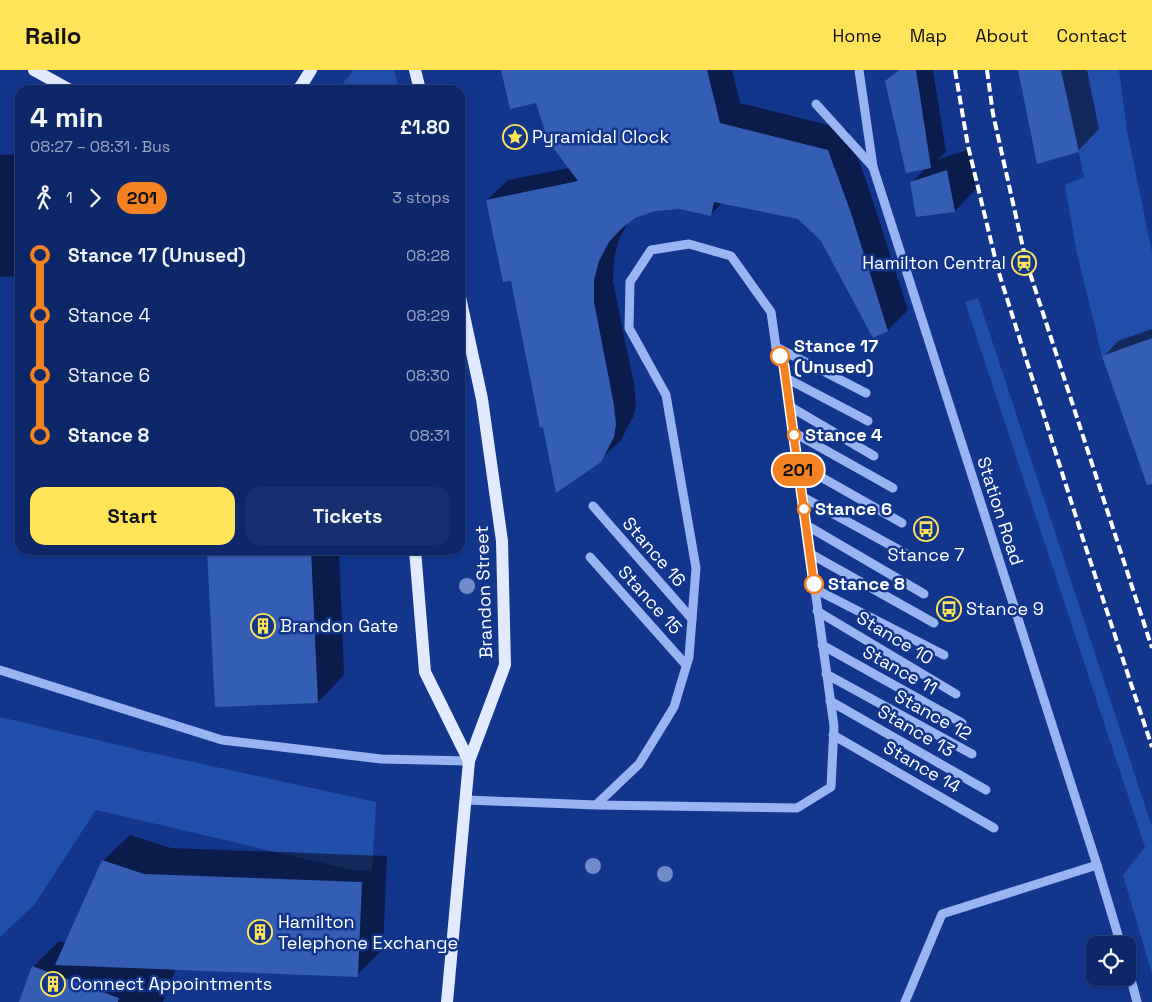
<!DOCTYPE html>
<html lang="en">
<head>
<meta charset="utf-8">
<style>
	body { margin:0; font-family:"Space Grotesk",sans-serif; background:#16306f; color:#f1f3f6; height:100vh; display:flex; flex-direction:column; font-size:19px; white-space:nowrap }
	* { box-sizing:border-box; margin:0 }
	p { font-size:16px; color:#9aa6c0 }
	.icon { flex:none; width:28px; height:28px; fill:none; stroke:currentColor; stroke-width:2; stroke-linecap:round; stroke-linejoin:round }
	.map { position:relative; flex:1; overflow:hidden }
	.sheet { position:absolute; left:15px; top:15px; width:450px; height:470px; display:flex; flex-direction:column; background:#0d2869; border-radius:15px; box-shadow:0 1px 4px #0004,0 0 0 1px #2d447d }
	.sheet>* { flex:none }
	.badge { padding:0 10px; border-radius:16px; font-size:18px; line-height:32px }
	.controls { position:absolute; left:1086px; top:866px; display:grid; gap:10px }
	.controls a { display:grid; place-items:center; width:50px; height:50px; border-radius:10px; background:#0d2869; box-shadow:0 1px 4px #0004,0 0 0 1px #2d447d; font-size:25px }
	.map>.badge { position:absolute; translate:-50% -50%; box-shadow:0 0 0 2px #fff }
	.legs { display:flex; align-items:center; gap:8px; height:55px; padding:0 15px; font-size:16px }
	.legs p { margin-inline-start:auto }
	.head { display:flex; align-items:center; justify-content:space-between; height:85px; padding:0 15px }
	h1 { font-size:28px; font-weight:800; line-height:38px }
	.action { display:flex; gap:10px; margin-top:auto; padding:10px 15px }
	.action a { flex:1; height:58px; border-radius:15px; background:#ffe458; color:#111; font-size:20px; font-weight:800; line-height:58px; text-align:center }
	.action a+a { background:#16306f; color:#f1f3f6 }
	ul { padding:0 15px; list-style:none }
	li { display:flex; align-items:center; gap:18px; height:60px; font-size:19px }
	li i { display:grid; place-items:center; width:8px; height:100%; margin:0 6px; background:currentColor }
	li i::after { content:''; width:12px; height:12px; margin:-6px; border:4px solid; border-radius:50%; background:#0d2869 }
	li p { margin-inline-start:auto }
	li:first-child i { background:linear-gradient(#0000 50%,currentColor 0) }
	li:last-child i { background:linear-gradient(currentColor 50%,#0000 0) }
	header { display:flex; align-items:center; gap:30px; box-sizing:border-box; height:70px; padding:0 25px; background:#ffe458; color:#111 }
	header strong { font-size:24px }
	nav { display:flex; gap:28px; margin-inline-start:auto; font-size:18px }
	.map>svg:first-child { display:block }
</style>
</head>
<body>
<header>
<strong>Railo</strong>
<nav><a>Home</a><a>Map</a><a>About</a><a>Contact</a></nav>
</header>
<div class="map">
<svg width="1152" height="932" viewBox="0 0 1152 932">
	<rect width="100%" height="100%" fill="#11368c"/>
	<g fill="#224eab">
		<path d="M353,0H394L399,20H337L351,4Z"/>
		<path d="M1061,0H1119L1127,61L1152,182V268L1102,286L1076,179L1065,115L1084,107Z"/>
		<path d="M978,228L1152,757V904L1123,805L1145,777L965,232Z"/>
		<path d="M0,647L152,683L376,732L372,801L353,800L96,740L34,835L0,867Z"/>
	</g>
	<g fill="#0007">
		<path d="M503,0H732L740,33L848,60L870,122L908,240L888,260L822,170L799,148L723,132L711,144L680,138L655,139L635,147L629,151L619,169L614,189L613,212L634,314L636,333L634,345L621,370L600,390L512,209L487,130L508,110L569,98L537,32Z"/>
		<path d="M898,0H933L946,82L938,89L968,80L976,119L955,141L912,112L926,98L886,12Z"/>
		<path d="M1020,0H1087L1099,59L1078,81Z"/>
		<path d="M20,84V206L0,207V85Z"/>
		<path d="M1152,259V390L1103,287L1118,271Z"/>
		<path d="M209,480H339L344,605L318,632Z"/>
		<path d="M130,765L171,778L387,786L383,879L357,905L176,898L163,932H20L33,897L59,871L66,873L103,791Z"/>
	</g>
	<g fill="#345db4">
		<path d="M501,0H707L720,53L828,80L851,143L888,261L873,268L821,171L798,149L714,132L711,146L680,139L655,141L635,148L621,159L609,172L599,191L594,210V232L614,335L616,354L614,367L601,392L556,423L543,357L540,358L511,211L503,212L486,130L578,111L548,71L536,33L510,39Z"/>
		<path d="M899,0H916L931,98L906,103L885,11Z"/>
		<path d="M1018,0H1061L1079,82L1037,94Z"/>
		<path d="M947,100L955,142L916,147L910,112Z"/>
		<path d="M1152,268V414L1147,415L1102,286Z"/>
		<path d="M207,480H311L318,633L215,637Z"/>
		<path d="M102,790L144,804L362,812L358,907L55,895Z"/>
		<path d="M32,896L119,928L118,932H19Z"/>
	</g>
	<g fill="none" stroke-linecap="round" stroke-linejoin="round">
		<g stroke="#98b5f2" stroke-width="9">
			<path d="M859,0L873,97"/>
			<path d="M816,34L873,97L1097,795L1121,875"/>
			<path d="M776,277L866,323"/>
			<path d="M786,308L868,351"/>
			<path d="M789,336L874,386"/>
			<path d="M793,362L893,418"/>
			<path d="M798,394L902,453"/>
			<path d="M801,426L912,487"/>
			<path d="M593,436L692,549"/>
			<path d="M806,455L924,524"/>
			<path d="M809,483L934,553"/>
			<path d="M590,487L686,595"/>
			<path d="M815,519L944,585"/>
			<path d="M817,541L956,624"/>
			<path d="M822,575L962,653"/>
			<path d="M0,600L222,670L381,689L469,691"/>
			<path d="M826,604L972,684"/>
			<path d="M830,631L986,720"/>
			<path d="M833,665L994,758"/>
			<path d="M467,730L596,735L797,738L831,717L834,656L784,296L776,277L771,242L731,186L689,174L651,180L630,212L629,258L666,325L696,498L689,587L674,637L639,694L596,735"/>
			<path d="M1128,898L1137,932"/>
			<path d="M905,932L942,844L1097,795"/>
		</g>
		<g stroke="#e2eaff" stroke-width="12">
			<path d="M34,0L70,20"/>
			<path d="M415,0L420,20"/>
			<path d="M297,20L301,16L311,0"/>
			<path d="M415,480L425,602L469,691"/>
			<path d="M447,932L469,691L505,595L502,471L482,329L460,227"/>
		</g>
		<g stroke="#fff" stroke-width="4" stroke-dasharray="9 4" stroke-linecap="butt">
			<path d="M955,0L968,76L998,200L1083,469L1152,677"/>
			<path d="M987,0L993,44L1026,191L1152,578"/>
		</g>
	</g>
	<g fill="#718cca">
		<circle cx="467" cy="516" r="8"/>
		<circle cx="593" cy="796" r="8"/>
		<circle cx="665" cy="804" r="8"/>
	</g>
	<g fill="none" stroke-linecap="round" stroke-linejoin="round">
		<defs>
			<path id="line-1" d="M780,286L784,296L814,514"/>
		</defs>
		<use href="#line-1" stroke="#fff" stroke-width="11"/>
		<use href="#line-1" stroke="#f58220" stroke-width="8"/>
	</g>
	<defs>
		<symbol id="sight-ring" viewBox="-11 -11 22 22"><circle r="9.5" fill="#11368c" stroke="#ffe458" stroke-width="1.5"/><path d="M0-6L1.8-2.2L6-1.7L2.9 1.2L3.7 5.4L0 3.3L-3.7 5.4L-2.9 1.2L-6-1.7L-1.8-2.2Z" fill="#ffe458"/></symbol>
		<symbol id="station-ring" viewBox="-11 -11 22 22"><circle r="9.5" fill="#11368c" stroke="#ffe458" stroke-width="1.5"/><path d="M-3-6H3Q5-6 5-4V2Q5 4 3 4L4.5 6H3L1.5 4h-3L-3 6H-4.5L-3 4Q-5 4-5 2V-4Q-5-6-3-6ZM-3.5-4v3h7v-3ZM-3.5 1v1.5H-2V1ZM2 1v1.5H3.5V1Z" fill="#ffe458"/></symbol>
		<symbol id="bus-ring" viewBox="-11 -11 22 22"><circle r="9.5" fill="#11368c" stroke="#ffe458" stroke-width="1.5"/><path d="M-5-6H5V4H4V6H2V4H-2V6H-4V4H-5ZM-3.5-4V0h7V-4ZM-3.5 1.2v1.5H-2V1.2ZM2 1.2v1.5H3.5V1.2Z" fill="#ffe458"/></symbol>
		<symbol id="building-ring" viewBox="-11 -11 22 22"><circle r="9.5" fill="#11368c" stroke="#ffe458" stroke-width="1.5"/><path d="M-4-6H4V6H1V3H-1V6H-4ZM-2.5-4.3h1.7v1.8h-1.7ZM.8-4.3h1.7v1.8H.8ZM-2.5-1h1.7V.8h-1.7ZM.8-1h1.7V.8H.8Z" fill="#ffe458"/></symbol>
	</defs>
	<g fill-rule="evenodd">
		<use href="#sight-ring" x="501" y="53" width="28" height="28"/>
		<use href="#station-ring" x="1010" y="179" width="28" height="28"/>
		<use href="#bus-ring" x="912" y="445" width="28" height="28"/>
		<use href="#bus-ring" x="935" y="525" width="28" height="28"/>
		<use href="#building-ring" x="249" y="542" width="28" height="28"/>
		<use href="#building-ring" x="246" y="848" width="28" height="28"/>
		<use href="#building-ring" x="39" y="900" width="28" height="28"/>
	</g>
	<g fill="#fff" stroke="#f58220" stroke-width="2.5">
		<circle cx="780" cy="286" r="9"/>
		<circle cx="794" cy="365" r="6"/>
		<circle cx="804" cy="439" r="6"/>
		<circle cx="814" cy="514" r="9"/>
	</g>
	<g text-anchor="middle" stroke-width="5" stroke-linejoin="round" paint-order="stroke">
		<g font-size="18" fill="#fff" stroke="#11368c" text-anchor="start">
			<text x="532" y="73">Pyramidal Clock</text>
			<text x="1006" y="199" text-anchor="end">Hamilton Central</text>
			<text x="926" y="491" text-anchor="middle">Stance 7</text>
			<text x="966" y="545">Stance 9</text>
			<text x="280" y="562">Brandon Gate</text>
			<text x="278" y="858">Hamilton<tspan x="278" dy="21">Telephone Exchange</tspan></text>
			<text x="70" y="920">Connect Appointments</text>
		</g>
		<g font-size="18" font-weight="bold" fill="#fff" stroke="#11368c" text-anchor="start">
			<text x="794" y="282">Stance 17<tspan x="794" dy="21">(Unused)</tspan></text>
			<text x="805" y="371">Stance 4</text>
			<text x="815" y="445">Stance 6</text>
			<text x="828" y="520">Stance 8</text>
		</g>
		<g font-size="18" fill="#fff" stroke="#11368c">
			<text transform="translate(1000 441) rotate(72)" y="6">Station Road</text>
			<text transform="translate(654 482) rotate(49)" y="6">Stance 16</text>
			<text transform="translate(484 522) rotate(-92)" y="6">Brandon Street</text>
			<text transform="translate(650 530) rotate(48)" y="6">Stance 15</text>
			<text transform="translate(895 568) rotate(31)" y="6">Stance 10</text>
			<text transform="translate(900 600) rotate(29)" y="6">Stance 11</text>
			<text transform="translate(933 645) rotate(29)" y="6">Stance 12</text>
			<text transform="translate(916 661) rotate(30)" y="6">Stance 13</text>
			<text transform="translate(922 697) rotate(30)" y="6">Stance 14</text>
		</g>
	</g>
</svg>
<div class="controls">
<a><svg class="icon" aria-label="locate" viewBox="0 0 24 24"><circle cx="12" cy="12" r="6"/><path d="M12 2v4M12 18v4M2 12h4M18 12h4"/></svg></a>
</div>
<b class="badge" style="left:798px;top:400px;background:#f58220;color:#111">201</b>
<section class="sheet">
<div class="head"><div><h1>4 min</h1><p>08:27 – 08:31 · Bus</p></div><b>£1.80</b></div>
<div class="legs"><svg class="icon" aria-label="walk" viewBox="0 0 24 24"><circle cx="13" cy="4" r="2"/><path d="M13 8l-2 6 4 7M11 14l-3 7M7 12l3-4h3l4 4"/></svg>1<svg class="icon" aria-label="forward" viewBox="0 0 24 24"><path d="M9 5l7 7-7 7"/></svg><b class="badge" style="background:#f58220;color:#111">201</b><p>3 stops</p></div>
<ul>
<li><i style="color:#f58220"></i><b>Stance 17 (Unused)</b><p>08:28</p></li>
<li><i style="color:#f58220"></i><span>Stance 4</span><p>08:29</p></li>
<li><i style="color:#f58220"></i><span>Stance 6</span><p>08:30</p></li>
<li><i style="color:#f58220"></i><b>Stance 8</b><p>08:31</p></li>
</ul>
<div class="action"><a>Start</a><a>Tickets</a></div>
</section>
</div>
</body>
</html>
